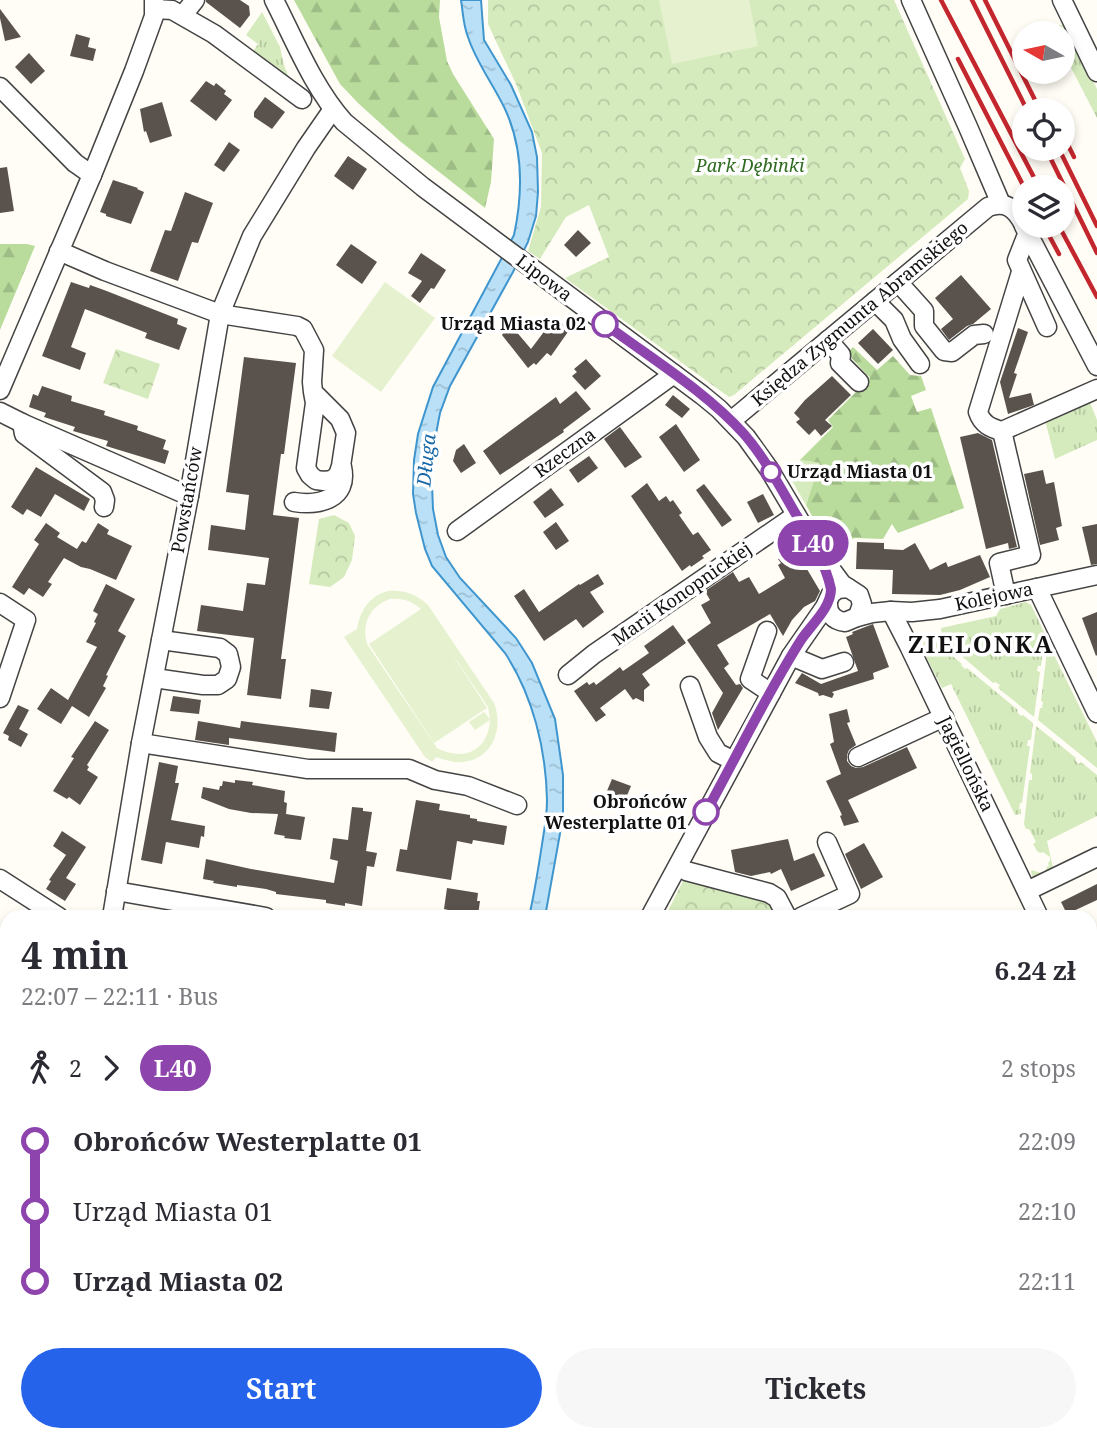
<!DOCTYPE html>
<html lang="en">
<head>
<meta charset="utf-8">
<style>
	body { margin:0; font-family:"Noto Serif",serif; background:#f7f7f7; color:#2b2b33; height:100vh; display:flex; flex-direction:column; font-size:26px; white-space:nowrap }
	* { box-sizing:border-box; margin:0 }
	p { font-size:23px; color:#7c7c81 }
	.icon { flex:none; width:38px; height:38px; fill:none; stroke:currentColor; stroke-width:2; stroke-linecap:round; stroke-linejoin:round }
	.map { position:relative; flex:1; overflow:hidden }
	.sheet { position:absolute; left:0px; top:910px; width:1097px; height:532px; display:flex; flex-direction:column; background:#fff; border-radius:21px 21px 0 0; box-shadow:0 4px 10px #0003 }
	.sheet>* { flex:none }
	.badge { padding:0 14px; border-radius:23px; font-size:24px; line-height:46px }
	.needle { width:46px; rotate:279deg }
	.buttons { position:absolute; left:1012px; top:21px; display:grid; gap:14px }
	.buttons a { display:grid; place-items:center; width:63px; height:63px; border-radius:50%; background:#fff; box-shadow:0 4px 10px #0003; font-size:35px }
	.map>.badge { position:absolute; translate:-50% -50%; box-shadow:0 0 0 4px #fff }
	.legs { display:flex; align-items:center; gap:10px; height:77px; padding:0 21px; font-size:23px }
	.legs p { margin-inline-start:auto }
	.head { display:flex; align-items:center; justify-content:space-between; height:119px; padding:0 21px }
	h1 { font-size:38px; font-weight:700; line-height:52px }
	.cta { display:flex; gap:14px; margin-top:auto; padding:14px 21px }
	.cta a { flex:1; height:80px; border-radius:42px; background:#2563eb; color:#fff; font-size:28px; font-weight:700; line-height:80px; text-align:center }
	.cta a+a { background:#f7f7f7; color:#2b2b33 }
	ul { padding:0 21px; list-style:none }
	li { display:flex; align-items:center; gap:24px; height:70px; font-size:26px }
	li i { display:grid; place-items:center; width:10px; height:100%; margin:0 9px; background:currentColor }
	li i::after { content:''; width:18px; height:18px; margin:-9px; border:5px solid; border-radius:50%; background:#fff }
	li p { margin-inline-start:auto }
	li:first-child i { background:linear-gradient(#0000 50%,currentColor 0) }
	li:last-child i { background:linear-gradient(currentColor 50%,#0000 0) }
	.map>svg:first-child { display:block }
</style>
</head>
<body>
<div class="map">
<svg width="1097" height="1442" viewBox="0 0 1097 1442">
	<defs>
		<pattern id="grass-tufts" width="24" height="20" patternUnits="userSpaceOnUse" patternTransform="scale(1.75)"><rect width="24" height="20" fill="#d5ebbd"/><path d="M3 7l-1-3M5 7V3M7 7l1-3M15 17l-1-3M17 17v-4M19 17l1-3" fill="none" stroke="#b6c8a1"/></pattern>
		<pattern id="forest-firs" width="22" height="20" patternUnits="userSpaceOnUse" patternTransform="scale(1.75)"><rect width="22" height="20" fill="#b9dc9c"/><path d="M5 1l3.5 6h-7zM16 11l3.5 6h-7z" fill="#9ebc85"/></pattern>
		<pattern id="park-crowns" width="20" height="18" patternUnits="userSpaceOnUse" patternTransform="scale(1.75)"><rect width="20" height="18" fill="#d5ebbd"/><path d="M2 6a3 3 0 1 1 6 0M12 15a3 3 0 1 1 6 0" fill="none" stroke="#b6c8a1"/></pattern>
		<pattern id="water-ripples" width="26" height="14" patternUnits="userSpaceOnUse" patternTransform="scale(1.75)"><rect width="26" height="14" fill="#b9e0f7"/><path d="M2 4q2-2 4 0t4 0M15 11q2-2 4 0t4 0" fill="none" stroke="#9ebfd3"/></pattern>
	</defs>
	<rect width="100%" height="100%" fill="#fffdf5"/>
	<g fill="url(#grass-tufts)">
		<path d="M262,12L280,47L284,65L291,83L252,53L258,44L246,35Z"/>
		<path d="M1060,25H1063L1066,28L1097,89V118L1062,50V33H1054L1052,30L1054,27Z"/>
		<path d="M1089,400L1097,420V440L1055,459L1045,420Z"/>
		<path d="M1026,602L1031,605L1045,634L1041,666H1038L1037,671L1040,672L1034,717L998,688L1000,685L995,682L993,683L942,639L941,628L996,616L1000,609Z"/>
		<path d="M932,639L962,664L961,665L965,669L967,668L1018,710L1017,712L1021,716L1023,715L1033,723L1031,740H1028L1027,746H1030L1022,803H1020L1019,809H1021V814L1015,815L951,684L942,688L921,647L925,641Z"/>
		<path d="M1048,643L1097,742V768L1038,720L1040,708H1042L1043,702L1041,701Z"/>
		<path d="M1036,726L1076,758L1075,760L1079,764L1081,762L1097,775V816L1047,841L1053,868L1051,872L1034,879L1031,872L1032,870L1041,873L1045,872L1047,867L1049,866L1048,863L1050,861V857L1043,852L1040,853L1037,851L1033,844L1036,842L1029,829H1026L1024,824L1029,780H1032V774L1030,773Z"/>
	</g>
	<g fill="url(#forest-firs)">
		<path d="M294,0H440L439,17L447,61L453,74L494,139L491,182L485,208L401,142L358,103L340,84Z"/>
		<path d="M0,244H27L35,246L0,330Z"/>
		<path d="M853,347L877,370L893,356L910,375L921,376L926,390L911,396L917,412L931,408L964,508L898,533L892,524L883,539L855,538L830,548L806,505L819,463L800,460L833,427L828,420L870,378L847,353Z"/>
	</g>
	<g fill="url(#park-crowns)">
		<path d="M488,0H894L965,159L960,168L969,191L968,199L734,395L729,397L565,278L609,257L589,205L566,217L540,259L528,251L541,207L542,153L516,84L488,24Z"/>
		<path d="M116,349L160,364L148,399L103,383Z"/>
		<path d="M334,515L349,523L355,536L352,560L344,577L330,587L309,584L319,519Z"/>
		<path d="M687,873L765,895L776,917H665Z"/>
	</g>
	<path fill="#d5ebbd" d="M800,460L820,463L806,505L792,481Z"/>
	<g fill="#e6f2cf" fill-rule="evenodd">
		<path d="M659,0H749L758,46L672,64Z"/>
		<path d="M385,282L435,318L381,392L332,356Z"/>
		<path d="M388,591C404,590 416,594 428,605L494,703C504,728 493,759 463,762C454,763 445,760 436,757L432,762L425,757L344,637L357,629C360,611 369,596 388,591ZM390,599C402,598 412,601 421,609L369,644L434,743L487,708L449,649L488,707L490,719L484,712L469,722L475,730L490,720C488,751 464,762 437,748L367,644C362,623 369,607 390,599Z"/>
	</g>
	<path fill="url(#water-ripples)" stroke="#3f96cf" stroke-width="2" d="M461,0H481L484,40L511,85L532,132L537,157L538,192L536,216L528,242L513,272L450,386L440,413L431,460L433,509L438,535L446,557L460,578L516,638L532,663L555,719L563,775V817L545,917H529C535,891 539,864 543,838C545,826 547,813 547,800C546,749 533,696 505,653L432,566L425,549L416,513L413,494L414,460L418,434L433,387L514,235C523,193 523,148 505,109C493,84 476,62 468,37C463,25 463,12 461,0Z"/>
	<g fill="#5a524d">
		<path d="M206,0H240L249,6L250,15L240,28L206,2Z"/>
		<path d="M0,9L21,37L5,41L0,18Z"/>
		<path d="M76,34L90,38L88,47L96,49L93,61L70,56Z"/>
		<path d="M29,53L45,71L31,84L15,67Z"/>
		<path d="M206,81L214,86L216,83L226,91L224,94L232,100L216,121L190,101Z"/>
		<path d="M265,97L285,112L272,129L254,117V112Z"/>
		<path d="M162,102L172,136L150,143L146,131L144,132L140,109Z"/>
		<path d="M229,142L240,150L224,172L214,165Z"/>
		<path d="M348,156L367,169L353,190L334,176Z"/>
		<path d="M7,167L14,211L0,213V168Z"/>
		<path d="M113,180L138,188L137,189L144,192L131,224L106,216V214L100,212Z"/>
		<path d="M185,192L213,203L198,243L192,242L178,281L150,271L165,230L171,231Z"/>
		<path d="M578,230L591,243L576,257L564,245Z"/>
		<path d="M351,244L377,262L362,284L336,265Z"/>
		<path d="M421,253L446,270L434,289L431,288L420,303L411,296L422,281L408,273Z"/>
		<path d="M961,275L991,309L973,324L967,326L949,340L941,329L953,319L935,298Z"/>
		<path d="M71,282L89,288L90,285L104,290L178,319L177,324L187,328L179,350L145,338L147,333L85,309L71,347L86,353L80,370L42,356Z"/>
		<path d="M555,317L570,329L551,356L547,353L536,365L534,363L528,368L502,335L509,323L531,349Z"/>
		<path d="M1018,328L1028,332L1014,373L1017,374L1009,398L1031,393L1034,405L1008,414L1000,382Z"/>
		<path d="M873,329L893,350L878,364L858,343Z"/>
		<path d="M244,357L296,363L284,454H281L273,515L299,518L281,659H286L281,699L247,695L254,638L197,631L201,605L243,611L247,583L265,585L269,558L208,550L211,525L245,530L249,495L226,492Z"/>
		<path d="M586,359L601,376L585,390L572,376L577,372L574,369Z"/>
		<path d="M832,376L851,395L825,420L832,426L821,436L815,429L809,435L796,422L800,419L794,413L805,400Z"/>
		<path d="M42,386L72,396L71,401L105,411L104,415L138,426L137,430L166,440L163,449L169,451L165,464L106,446L108,441L73,431L75,427L44,417L46,413L29,407L33,394L38,396Z"/>
		<path d="M576,391L591,409L563,430L564,432L500,475L483,451L556,397L560,404Z"/>
		<path d="M673,395L690,409L682,418L665,405Z"/>
		<path d="M676,424L700,460L684,472L659,437Z"/>
		<path d="M620,427L642,457L625,468L604,439Z"/>
		<path d="M978,433L992,440L1017,547L1009,549L1008,543L986,549L960,437Z"/>
		<path d="M464,444L476,463L461,473L453,461L456,450Z"/>
		<path d="M589,456L598,468L578,483L569,470Z"/>
		<path d="M36,467L90,499L84,511L55,494L41,517L27,509L23,515L11,507Z"/>
		<path d="M1043,470L1046,484L1054,482L1062,526L1056,528L1059,540L1040,545L1024,474Z"/>
		<path d="M647,483L659,501L666,496L670,502L673,500L682,513L679,515L693,535L698,532L711,550L702,556L704,558L691,567L690,565L682,571L631,496Z"/>
		<path d="M704,484L732,520L722,527L696,490Z"/>
		<path d="M551,488L564,505L545,518L533,502Z"/>
		<path d="M763,494L774,515L758,523L747,502Z"/>
		<path d="M556,522L569,541L556,550L543,532Z"/>
		<path d="M46,523L60,533L57,537L77,549L82,541L86,543L98,523L109,530L107,534L132,546L116,580L90,569L81,567L64,558L48,582L52,584L43,597L29,588L24,595L12,587L39,544L34,540Z"/>
		<path d="M1097,524V564L1091,565L1082,527Z"/>
		<path d="M857,542L884,543V549L903,550L915,543L930,570L946,562L948,567L980,555L990,577L960,590L940,595L892,594L893,570L856,569Z"/>
		<path d="M795,549L820,591L815,601L804,607L792,620L783,636L770,614L717,645L729,664L724,668L736,685L740,684L743,688L718,730L712,713L723,693L687,640L711,623L701,605L710,600L705,591L733,572L739,582L749,577L759,594L785,578L778,565L781,563L778,559Z"/>
		<path d="M598,574L604,584L590,592L604,612L583,628L576,619L544,641L514,596L524,589L539,612L579,584L580,585Z"/>
		<path d="M106,584L135,599L118,631L126,636L106,675L108,676L103,686L106,688L89,717L72,706L61,724L37,709L51,688L68,700L97,647L86,642L96,623L94,622L98,614L93,611Z"/>
		<path d="M1097,612V655L1096,656L1082,618Z"/>
		<path d="M873,624L889,667L873,673L874,679L832,692L834,694L832,698L823,695L819,696L818,693L795,683L802,673L821,684L858,671L846,637L853,634L852,632Z"/>
		<path d="M673,625L686,643L642,674L650,685L644,690V702L636,698L633,700L625,689L600,708L606,715L596,722L574,691L587,682L589,685L594,682L596,685L620,667L623,671L649,653L644,646Z"/>
		<path d="M311,689L332,692L329,709L309,707Z"/>
		<path d="M173,696L201,700L199,714L170,711Z"/>
		<path d="M18,705L29,710L19,729L28,734L21,747L8,740L9,736L3,733Z"/>
		<path d="M847,709L850,722L847,723L856,745L849,750L847,755V761L851,766L856,768L863,767L907,747L917,768L848,800L859,822L844,826L840,816L842,815L826,781L841,774L830,744L834,742L829,714Z"/>
		<path d="M95,721L109,730L87,765L89,767L87,770L98,777L80,805L69,797L67,799L53,791L74,758L71,757Z"/>
		<path d="M198,721L240,728L241,721L337,733L335,752L229,738V745L195,740Z"/>
		<path d="M159,762L178,766L175,783H179L171,820L205,826L204,837L201,836L199,848L166,842L162,864L141,860Z"/>
		<path d="M612,779L631,786L623,805L604,798Z"/>
		<path d="M235,780L253,782L252,785L285,791L284,802L287,803L286,814L305,817L301,840L284,838L285,836L274,834L278,814L251,813L229,809L201,798L203,787L219,790L220,786H222L223,781L235,783Z"/>
		<path d="M416,800L440,804L439,810L470,815V818L477,819V821L507,826L504,845L473,840L472,844L457,841L451,880L396,871L400,849L407,850Z"/>
		<path d="M352,807L363,808V811L372,812L366,851L377,853L374,867L367,866L362,906L345,903V906L326,903V900L276,894V892L266,889L237,885V887L213,883L214,881L203,879L206,859L251,869L334,883L338,861L330,859L333,838L348,840Z"/>
		<path d="M62,831L86,847L66,878L76,884L65,901L46,889L51,881L49,880L66,855L53,846Z"/>
		<path d="M788,839L794,861L814,853L825,876L791,891L781,869L771,874L770,872L751,876L735,872L731,850Z"/>
		<path d="M864,843L883,877L861,889L845,854Z"/>
		<path d="M1097,884V900L1067,914L1061,902Z"/>
		<path d="M447,888L478,893L477,901H480L478,915H474V917H457V912L444,909Z"/>
	</g>
	<g fill="none" stroke-linecap="round" stroke-linejoin="round">
		<defs>
			<g id="minor">
				<path d="M274,0C295,41 313,87 344,122L423,187L702,395L719,409L746,437L769,469L819,553L842,584L859,595L862,604L859,613L857,617"/>
				<path d="M911,0L968,127L1001,204"/>
				<path d="M1062,0L1097,72"/>
				<path d="M155,9L172,10L214,34L302,99"/>
				<path d="M183,15L195,0"/>
				<path d="M0,87L75,163L92,175"/>
				<path d="M1024,226L1097,366"/>
				<path d="M1028,232L1017,260L1047,327"/>
				<path d="M59,251L105,271L220,314L297,326L303,329L314,350L312,382L313,392L340,419L346,433L341,466L338,475L332,480L324,481L316,480L310,475L306,468L315,403L313,392"/>
				<path d="M1021,272L978,412C982,424 990,428 1002,431L1097,389"/>
				<path d="M898,282L924,311V326L944,351L952,352L974,335L984,334"/>
				<path d="M875,301L894,320L902,339L920,364"/>
				<path d="M828,340L841,355L840,363L859,382"/>
				<path d="M0,390L92,175L134,71L154,16V0"/>
				<path d="M0,412L22,423L189,496"/>
				<path d="M731,421L988,207C1006,200 1016,209 1024,225"/>
				<path d="M22,423L24,434L102,492L105,500L104,507"/>
				<path d="M1002,431L1031,555L999,563L1006,595"/>
				<path d="M294,502C319,506 349,499 342,467"/>
				<path d="M457,531L674,374"/>
				<path d="M1037,588L1097,713"/>
				<path d="M828,602C827,614 834,621 845,622L857,617L872,613L891,611L912,612L940,609L1097,575"/>
				<path d="M0,603L26,620L0,698"/>
				<path d="M891,611L910,648L1039,917"/>
				<path d="M767,631L750,679L771,693"/>
				<path d="M791,656L822,669L844,662"/>
				<path d="M568,675L594,654L796,515"/>
				<path d="M154,678L203,685H218L227,679L231,667L228,654L220,648L161,640"/>
				<path d="M690,686L708,737L718,753L734,761"/>
				<path d="M141,743L308,769H409L435,780L468,786L517,805"/>
				<path d="M858,757L944,717"/>
				<path d="M686,871L769,893L777,898L787,917"/>
				<path d="M0,879L59,917"/>
				<path d="M116,891L266,917"/>
				<path d="M1027,891L1097,857"/>
				<path d="M112,917L141,743L189,496L220,314L252,236L306,148L333,109"/>
				<path d="M650,917L791,656L825,607L831,594L838,589L848,588"/>
				<path d="M801,917L850,894L827,842"/>
				<path d="M1090,1023L1097,1037"/>
				<path d="M0,1069L7,1072"/>
				<path d="M0,1250L7,1255"/>
				<path d="M1090,1270L1097,1282"/>
				<path d="M0,1417L7,1422"/>
				<path d="M695,1435L747,1442"/>
				<path d="M24,1442L25,1435"/>
				<path d="M618,1442V1435"/>
			</g>
		</defs>
		<use href="#minor" stroke="#444" stroke-width="21"/>
		<use href="#minor" stroke="#fff" stroke-width="18"/>
		<g stroke="#c4262e" stroke-width="4.5">
			<path d="M941,0L1039,187"/>
			<path d="M972,0L1027,110"/>
			<path d="M985,0L1040,110"/>
			<path d="M958,59L1024,187"/>
			<path d="M1062,133L1074,157"/>
			<path d="M1046,149L1097,253"/>
			<path d="M1059,149L1097,226"/>
			<path d="M1044,226L1059,254"/>
			<path d="M1059,226L1097,297"/>
		</g>
	</g>
	<g fill="none" stroke-linecap="round" stroke-linejoin="round">
		<defs>
			<path id="line-1" d="M605,324C652,359 705,391 744,434C764,457 779,485 794,511C809,536 825,561 831,589C831,608 811,625 801,640C766,695 738,754 706,812"/>
		</defs>
		<use href="#line-1" stroke="#fff" stroke-width="16"/>
		<use href="#line-1" stroke="#8e44ad" stroke-width="10"/>
	</g>
	<g fill="#fff" stroke="#8e44ad" stroke-width="3.5">
		<circle cx="605" cy="324" r="12"/>
		<circle cx="771" cy="472" r="9"/>
		<circle cx="706" cy="812" r="12"/>
	</g>
	<g text-anchor="middle" stroke-width="7" stroke-linejoin="round" paint-order="stroke">
		<g font-size="18" font-style="italic" fill="#2f6b1f" stroke="#fff">
			<text x="750" y="172">Park Dębinki</text>
		</g>
		<g font-size="18" fill="#111" stroke="#fff">
			<text transform="translate(544 278) rotate(37)" y="6">Lipowa</text>
			<text transform="translate(860 314) rotate(-40)" y="6">Księdza Zygmunta Abramskiego</text>
			<text transform="translate(565 453) rotate(-36)" y="6">Rzeczna</text>
			<text transform="translate(187 500) rotate(-80)" y="6">Powstańców</text>
			<text transform="translate(682 594) rotate(-35)" y="6">Marii Konopnickiej</text>
			<text transform="translate(994 597) rotate(-12)" y="6">Kolejowa</text>
			<text transform="translate(966 764) rotate(64)" y="6">Jagiellońska</text>
		</g>
		<g font-size="18" font-weight="bold" fill="#111" stroke="#fff" text-anchor="end">
			<text x="586" y="330">Urząd Miasta 02</text>
			<text x="787" y="478" text-anchor="start">Urząd Miasta 01</text>
			<text x="687" y="808">Obrońców<tspan x="687" dy="21">Westerplatte 01</tspan></text>
		</g>
		<g font-size="19" font-style="italic" fill="#1768a6" stroke="#fff">
			<text transform="translate(426 460) rotate(-84)" y="7">Długa</text>
		</g>
		<g font-size="24" font-weight="bold" letter-spacing="2" fill="#111" stroke="#fff">
			<text x="981" y="653">ZIELONKA</text>
		</g>
	</g>
</svg>
<div class="buttons">
<a><svg class="needle" viewBox="-14 -14 28 28"><path d="M0-13l5 13h-10z" fill="#e53935"/><path d="M0 13l5-13h-10z" fill="#7c7c81"/></svg></a>
<a><svg class="icon" aria-label="locate" viewBox="0 0 24 24"><circle cx="12" cy="12" r="6"/><path d="M12 2v4M12 18v4M2 12h4M18 12h4"/></svg></a>
<a><svg class="icon" aria-label="layers" viewBox="0 0 24 24"><path d="M12 4l9 5-9 5-9-5zM3 14l9 5 9-5"/></svg></a>
</div>
<b class="badge" style="left:813px;top:543px;background:#8e44ad;color:#fff">L40</b>
<section class="sheet">
<div class="head"><div><h1>4 min</h1><p>22:07 – 22:11 · Bus</p></div><b>6.24 zł</b></div>
<div class="legs"><svg class="icon" aria-label="walk" viewBox="0 0 24 24"><circle cx="13" cy="4" r="2"/><path d="M13 8l-2 6 4 7M11 14l-3 7M7 12l3-4h3l4 4"/></svg>2<svg class="icon" aria-label="forward" viewBox="0 0 24 24"><path d="M9 5l7 7-7 7"/></svg><b class="badge" style="background:#8e44ad;color:#fff">L40</b><p>2 stops</p></div>
<ul>
<li><i style="color:#8e44ad"></i><b>Obrońców Westerplatte 01</b><p>22:09</p></li>
<li><i style="color:#8e44ad"></i><span>Urząd Miasta 01</span><p>22:10</p></li>
<li><i style="color:#8e44ad"></i><b>Urząd Miasta 02</b><p>22:11</p></li>
</ul>
<div class="cta"><a>Start</a><a>Tickets</a></div>
</section>
</div>
</body>
</html>
